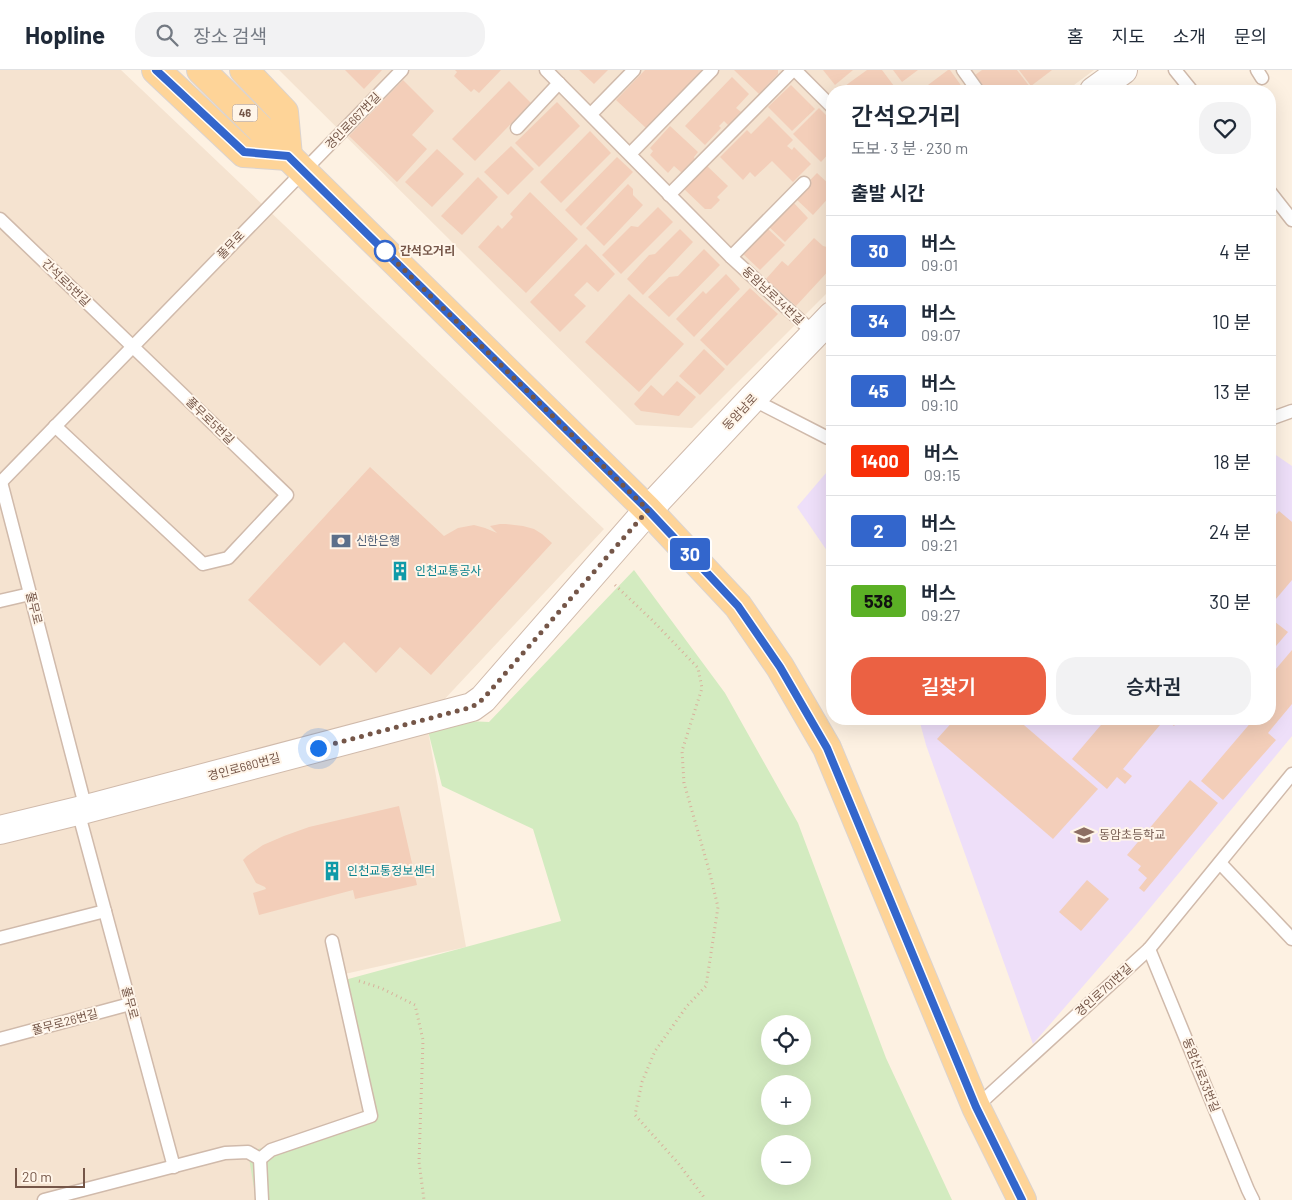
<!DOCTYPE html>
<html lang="ko">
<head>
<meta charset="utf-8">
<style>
	body { margin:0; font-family:Barlow,"Noto Sans KR",sans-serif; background:#f2f2f3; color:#1f2937; height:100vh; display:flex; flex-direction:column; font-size:19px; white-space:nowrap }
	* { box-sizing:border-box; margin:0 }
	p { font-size:16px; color:#747a83 }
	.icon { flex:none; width:28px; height:28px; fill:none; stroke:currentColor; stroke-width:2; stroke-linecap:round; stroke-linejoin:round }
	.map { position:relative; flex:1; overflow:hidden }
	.side { position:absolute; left:826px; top:15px; width:450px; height:640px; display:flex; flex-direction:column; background:#fff; border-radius:20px; box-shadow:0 5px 20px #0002 }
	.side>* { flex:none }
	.badge { padding:0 10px; border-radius:4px; font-size:18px; line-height:32px }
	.fabs { position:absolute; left:761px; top:945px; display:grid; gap:10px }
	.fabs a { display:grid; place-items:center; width:50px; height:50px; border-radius:50%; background:#fff; box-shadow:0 5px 20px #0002; font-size:25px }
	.scale { position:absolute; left:15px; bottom:12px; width:70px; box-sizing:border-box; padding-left:5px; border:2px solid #755648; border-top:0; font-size:14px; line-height:18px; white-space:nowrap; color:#755648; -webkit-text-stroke:4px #fff5e9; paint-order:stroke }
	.you { position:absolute; width:25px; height:25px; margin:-12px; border:4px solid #fff; border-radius:50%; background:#1a73e8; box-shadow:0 0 0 8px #1a73e833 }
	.map>.badge { position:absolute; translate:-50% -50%; box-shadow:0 0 0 2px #fff }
	h2 { padding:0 25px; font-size:19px; line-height:45px }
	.round { display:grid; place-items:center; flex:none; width:52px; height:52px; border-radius:20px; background:#f2f2f3 }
	.overview { display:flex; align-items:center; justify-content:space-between; height:85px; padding:0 25px }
	h1 { font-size:24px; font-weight:600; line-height:38px }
	.primary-button { display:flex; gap:10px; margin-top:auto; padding:10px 25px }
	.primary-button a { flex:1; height:58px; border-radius:20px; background:#eb6143; color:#fff; font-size:20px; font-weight:600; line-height:58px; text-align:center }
	.primary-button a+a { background:#f2f2f3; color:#1f2937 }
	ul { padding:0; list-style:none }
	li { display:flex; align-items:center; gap:15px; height:70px; padding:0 25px; border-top:1px solid #e0e1e3 }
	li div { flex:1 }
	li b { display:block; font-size:19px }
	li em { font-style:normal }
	li .badge { min-width:55px; font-weight:700; text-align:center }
	header { display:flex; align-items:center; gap:30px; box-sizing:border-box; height:70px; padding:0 25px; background:#fff; border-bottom:1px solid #e0e1e3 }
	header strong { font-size:24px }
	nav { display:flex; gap:28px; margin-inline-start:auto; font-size:18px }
	.search { width:350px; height:45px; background:#f2f2f3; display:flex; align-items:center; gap:12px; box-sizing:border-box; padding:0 18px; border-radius:20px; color:#747a83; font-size:19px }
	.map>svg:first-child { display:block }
</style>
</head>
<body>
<header>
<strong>Hopline</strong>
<div class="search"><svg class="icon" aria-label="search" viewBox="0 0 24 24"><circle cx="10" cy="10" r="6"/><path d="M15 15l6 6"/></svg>장소 검색</div>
<nav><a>홈</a><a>지도</a><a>소개</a><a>문의</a></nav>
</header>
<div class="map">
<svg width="1292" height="1130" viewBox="0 0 1292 1130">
	<rect width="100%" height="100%" fill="#fdf1e2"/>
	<g fill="#f5e3d0">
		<path d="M0,0H121L604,459L426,649L466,877L340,905L371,1046L268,1130H0Z"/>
		<path d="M279,0H1094L1066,21H832V218L692,358L636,355Z"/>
	</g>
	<g fill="#eedff9">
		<path d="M1270,381L1292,396V666L1136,855L1033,974L926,675L919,649H1270Z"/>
		<path d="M832,396V488L797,437Z"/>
	</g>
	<path fill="#d3ebc0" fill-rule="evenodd" d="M634,500L725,623L798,753L886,988L952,1130H256L248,1082L371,1046L341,911L561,851L533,759L442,716L425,649L489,652ZM770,954H802V986H770ZM770,1014H802V1046H770ZM770,1074H802V1106H770Z"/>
	<g fill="#f3ceb9">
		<path d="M345,0H382L364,19Z"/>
		<path d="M455,0H501L479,23L474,19L471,22L454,6L457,2Z"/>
		<path d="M579,0H608L594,14Z"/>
		<path d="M645,0H703L646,58L616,30Z"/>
		<path d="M734,0H778V4L759,24Z"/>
		<path d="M823,0H853L835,15Z"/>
		<path d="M867,0H882L894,16L887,21H838Z"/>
		<path d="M893,0H918L902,12Z"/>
		<path d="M948,0H950L965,21H925L924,18Z"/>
		<path d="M982,0H1017L1030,17L1023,21H987L975,5Z"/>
		<path d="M1019,0H1052L1031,16Z"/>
		<path d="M732,7L749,24L736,38L741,42L728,55L724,51L719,56L721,58L705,75L685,56Z"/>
		<path d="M403,10L434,41L412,65L427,79L397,112L349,66Z"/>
		<path d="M509,11L531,33L475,91L452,69Z"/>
		<path d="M791,15L815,39L792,61L768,37Z"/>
		<path d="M557,32L580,56L539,97L515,73Z"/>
		<path d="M819,38L832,51V80L821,92L793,64Z"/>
		<path d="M769,46L793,70L787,76L792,80L794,77L811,94L793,112L772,91L755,107L750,102L743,110L720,87L747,60L751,64Z"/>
		<path d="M670,56L698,82L694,87L695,90L682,103L674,96L668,103L650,85L653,81L650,78Z"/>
		<path d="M590,61L611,83L561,133L540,112Z"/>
		<path d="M511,76L534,99L508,125L484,102Z"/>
		<path d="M437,79L464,104L432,137L405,112Z"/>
		<path d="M617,87L633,102L581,156L565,140Z"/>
		<path d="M706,95L728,116L717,127L720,130L711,139H705L683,118Z"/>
		<path d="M817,103L832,117V124L813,145L794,127Z"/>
		<path d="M478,107L498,127L462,165L441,146Z"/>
		<path d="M628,114L633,119V125L643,135L604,176L586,158Z"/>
		<path d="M530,122L578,169L526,223L478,177L498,155L502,159L513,147L510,144Z"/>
		<path d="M791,130L808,148L785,172L767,155Z"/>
		<path d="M658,137L673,152L621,204L602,185L631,156L638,157Z"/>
		<path d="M766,157L785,175L760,200L741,182Z"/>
		<path d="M680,159L693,172L643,225L627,209L649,185L655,184Z"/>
		<path d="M814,168L823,176L827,177L832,182V197L796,236L766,209L782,191L788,196Z"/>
		<path d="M586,174L615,204L598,222L587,212L574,225L586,236L560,262L530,232Z"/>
		<path d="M704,179L720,195L669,247L648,227L669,207L678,206Z"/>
		<path d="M726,204L740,219L694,267L676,249L703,221L706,224Z"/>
		<path d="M750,218L778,244L727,296L700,270Z"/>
		<path d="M629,224L684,274L639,322L585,272Z"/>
		<path d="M704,279L725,299L700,325L679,306Z"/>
		<path d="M677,311L696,327L679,346L641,341L634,334L651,315L663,326Z"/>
		<path d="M370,397L444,466L458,458L474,455L485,458L497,463L490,456L500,454H506L523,456L534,459L542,464L552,473L431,605L400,577L376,603L344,572L320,596L248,530Z"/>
		<path d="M1279,441L1292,452V510L1270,536V451Z"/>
		<path d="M1270,548L1288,562L1270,583Z"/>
		<path d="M1292,580V634L1268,663L1276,670L1223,730L1201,711L1253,650L1251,649H1270V606Z"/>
		<path d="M955,649H1017L1098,719L1053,769L937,669Z"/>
		<path d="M1106,649H1180L1174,656L1165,649L1123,699L1132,706L1125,714L1117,707L1107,719L1072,689Z"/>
		<path d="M1190,710L1218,733L1144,822L1139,818L1147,808L1138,800L1141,796L1127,785Z"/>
		<path d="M399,736L417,815L355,829L353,820L259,845L253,823L266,819L265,817L256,813L243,790L247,786L263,775L284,766L309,757Z"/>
		<path d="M1087,810L1109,829L1081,861L1059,842Z"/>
	</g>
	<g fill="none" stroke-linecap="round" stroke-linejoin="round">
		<defs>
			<g id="service">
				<path d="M546,0L731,187L815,264"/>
				<path d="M795,0L832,37"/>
				<path d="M963,0L978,21"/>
				<path d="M1175,0L1192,21"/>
				<path d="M1257,0L1262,8"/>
				<path d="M591,44L634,0"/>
				<path d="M517,58L559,13"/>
				<path d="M630,84L712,0"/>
				<path d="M1270,122L1292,150"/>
				<path d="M669,125L793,0"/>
				<path d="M0,149L287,425L228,488L203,494L55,356"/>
				<path d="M731,187L804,113"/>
				<path d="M752,329L828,368H832"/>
				<path d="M1270,349L1292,341"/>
				<path d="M1,412L402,0"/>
				<path d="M1,412L86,739"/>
				<path d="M0,531L30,524"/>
				<path d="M78,741L174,1097"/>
				<path d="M1220,793L1292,869"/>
				<path d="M0,868L105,841"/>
				<path d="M1149,879L1248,1120L1253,1130"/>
				<path d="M0,969L130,934"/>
				<path d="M976,1037L1149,879L1292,704"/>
				<path d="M260,1089L271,1080L371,1046L332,871"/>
				<path d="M260,1089L262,1130"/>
				<path d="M44,1130L225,1083L248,1082L260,1089"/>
			</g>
			<g id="tertiary">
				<path d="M1094,21L1123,0"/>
				<path d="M0,760L86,739L472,637L483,629L648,440L752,329L832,246"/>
			</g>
			<g id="primary">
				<path d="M156,0L244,83L288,86"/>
				<path d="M201,0L303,101L648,440L738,536L780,597L827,678L976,1037L1022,1130"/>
				<path d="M244,0L284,42L288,86"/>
			</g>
		</defs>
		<use href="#service" stroke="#d0baab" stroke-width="15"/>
		<use href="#tertiary" stroke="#d0baab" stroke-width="30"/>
		<use href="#primary" stroke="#dbd3cf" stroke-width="30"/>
		<g stroke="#d8b19c" stroke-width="3" stroke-dasharray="1 4" stroke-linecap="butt">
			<path d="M615,515L652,550L698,598L702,618L682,681L684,713L709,800L718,837L706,916L687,936L655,981L642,1012L635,1045L678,1093L703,1126L705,1130"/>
			<path d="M359,911L381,918L415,935L423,970L419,1092L424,1130"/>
		</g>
		<use href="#service" stroke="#fff" stroke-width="12"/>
		<use href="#tertiary" stroke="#fff" stroke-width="28"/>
		<use href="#primary" stroke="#fed498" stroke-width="28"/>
	</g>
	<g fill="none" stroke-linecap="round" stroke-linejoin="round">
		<defs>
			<path id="line" d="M156,0L244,82L288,86L648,440L738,536L780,597L827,678L976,1037L1022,1130"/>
		</defs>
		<use href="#line" stroke="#fff" stroke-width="11"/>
		<use href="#line" stroke="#36c" stroke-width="8"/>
		<path stroke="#755648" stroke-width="5" stroke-dasharray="0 9" d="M318,678L472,637L483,629L648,440L384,180L385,181"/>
	</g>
	<defs>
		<symbol id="bank-bare" viewBox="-9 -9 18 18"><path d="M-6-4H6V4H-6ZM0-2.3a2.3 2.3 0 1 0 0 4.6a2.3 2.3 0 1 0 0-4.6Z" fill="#5c6f8a" stroke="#fff5e9" stroke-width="2.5" paint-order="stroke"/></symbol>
		<symbol id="building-bare" viewBox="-9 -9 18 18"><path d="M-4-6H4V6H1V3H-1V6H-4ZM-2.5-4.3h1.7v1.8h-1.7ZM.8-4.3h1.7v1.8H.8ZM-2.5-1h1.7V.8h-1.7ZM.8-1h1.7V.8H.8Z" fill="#0f9aa8" stroke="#fff5e9" stroke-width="2.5" paint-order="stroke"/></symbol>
		<symbol id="school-bare" viewBox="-9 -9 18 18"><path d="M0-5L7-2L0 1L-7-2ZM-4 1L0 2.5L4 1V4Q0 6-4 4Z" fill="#8d6e63" stroke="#fff5e9" stroke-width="2.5" paint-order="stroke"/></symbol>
	</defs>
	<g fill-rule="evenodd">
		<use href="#bank-bare" x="327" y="457" width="28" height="28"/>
		<use href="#building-bare" x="386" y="487" width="28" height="28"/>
		<use href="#school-bare" x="1070" y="751" width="28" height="28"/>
		<use href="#building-bare" x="318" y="787" width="28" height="28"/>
	</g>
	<circle fill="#fff" stroke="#36c" stroke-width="2.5" cx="385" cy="181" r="10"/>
	<g text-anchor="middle" stroke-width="4" stroke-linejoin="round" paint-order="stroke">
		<rect fill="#fff5e9" stroke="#9e8678" stroke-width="1" x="232.5" y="34.5" width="25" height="17" rx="4"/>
		<g font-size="11" font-weight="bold" fill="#755648">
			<text x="245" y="47">46</text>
		</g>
		<g font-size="12" fill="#755648" stroke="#fff5e9">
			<text transform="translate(353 51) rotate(-46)" y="4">경인로667번길</text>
			<text transform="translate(231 175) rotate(-46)" y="4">풀무로</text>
			<text transform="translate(66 213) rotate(44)" y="4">간석로5번길</text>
			<text transform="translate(773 226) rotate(43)" y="4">동암남로34번길</text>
			<text transform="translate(740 342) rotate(-47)" y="4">동암남로</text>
			<text transform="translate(210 351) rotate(44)" y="4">풀무로5번길</text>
			<text transform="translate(34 538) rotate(76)" y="4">풀무로</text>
			<text transform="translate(244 697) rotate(-15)" y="4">경인로680번길</text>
			<text transform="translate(1104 920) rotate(-42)" y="4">경인로701번길</text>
			<text transform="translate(130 933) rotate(75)" y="4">풀무로</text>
			<text transform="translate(65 952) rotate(-15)" y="4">풀무로26번길</text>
			<text transform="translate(1201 1005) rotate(68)" y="4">동암산로33번길</text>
		</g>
		<g font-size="12" font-weight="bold" fill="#755648" stroke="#fff5e9" text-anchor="start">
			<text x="400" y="185">간석오거리</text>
		</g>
		<g font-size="12" fill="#4e5e75" stroke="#fff5e9" text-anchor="start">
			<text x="356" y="475">신한은행</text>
		</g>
		<g font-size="12" fill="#0d838f" stroke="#fff5e9" text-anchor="start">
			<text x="415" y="505">인천교통공사</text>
			<text x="347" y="805">인천교통정보센터</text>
		</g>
		<g font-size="12" fill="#785e54" stroke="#fff5e9" text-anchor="start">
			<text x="1099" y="769">동암초등학교</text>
		</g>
	</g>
</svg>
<div class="fabs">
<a><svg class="icon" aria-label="locate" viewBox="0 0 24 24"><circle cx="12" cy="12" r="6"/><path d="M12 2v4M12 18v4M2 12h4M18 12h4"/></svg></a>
<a>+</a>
<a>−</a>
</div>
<div class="scale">20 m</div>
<div class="you" style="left:318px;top:678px"></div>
<b class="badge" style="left:690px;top:484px;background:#36c;color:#fff">30</b>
<section class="side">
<div class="overview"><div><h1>간석오거리</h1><p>도보 · 3 분 · 230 m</p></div><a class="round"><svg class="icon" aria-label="heart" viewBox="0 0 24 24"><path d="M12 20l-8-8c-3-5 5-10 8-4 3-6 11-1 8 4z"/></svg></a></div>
<h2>출발 시간</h2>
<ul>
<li><span class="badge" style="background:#36c;color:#fff">30</span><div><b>버스</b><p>09:01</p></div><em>4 분</em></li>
<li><span class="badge" style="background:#36c;color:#fff">34</span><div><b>버스</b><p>09:07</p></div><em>10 분</em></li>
<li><span class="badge" style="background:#36c;color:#fff">45</span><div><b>버스</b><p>09:10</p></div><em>13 분</em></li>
<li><span class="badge" style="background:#f72f08;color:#fff">1400</span><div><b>버스</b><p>09:15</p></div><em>18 분</em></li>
<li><span class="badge" style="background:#36c;color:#fff">2</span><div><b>버스</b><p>09:21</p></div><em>24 분</em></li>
<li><span class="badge" style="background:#5bb025;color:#111">538</span><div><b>버스</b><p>09:27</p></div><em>30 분</em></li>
</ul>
<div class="primary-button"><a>길찾기</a><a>승차권</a></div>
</section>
</div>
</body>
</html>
